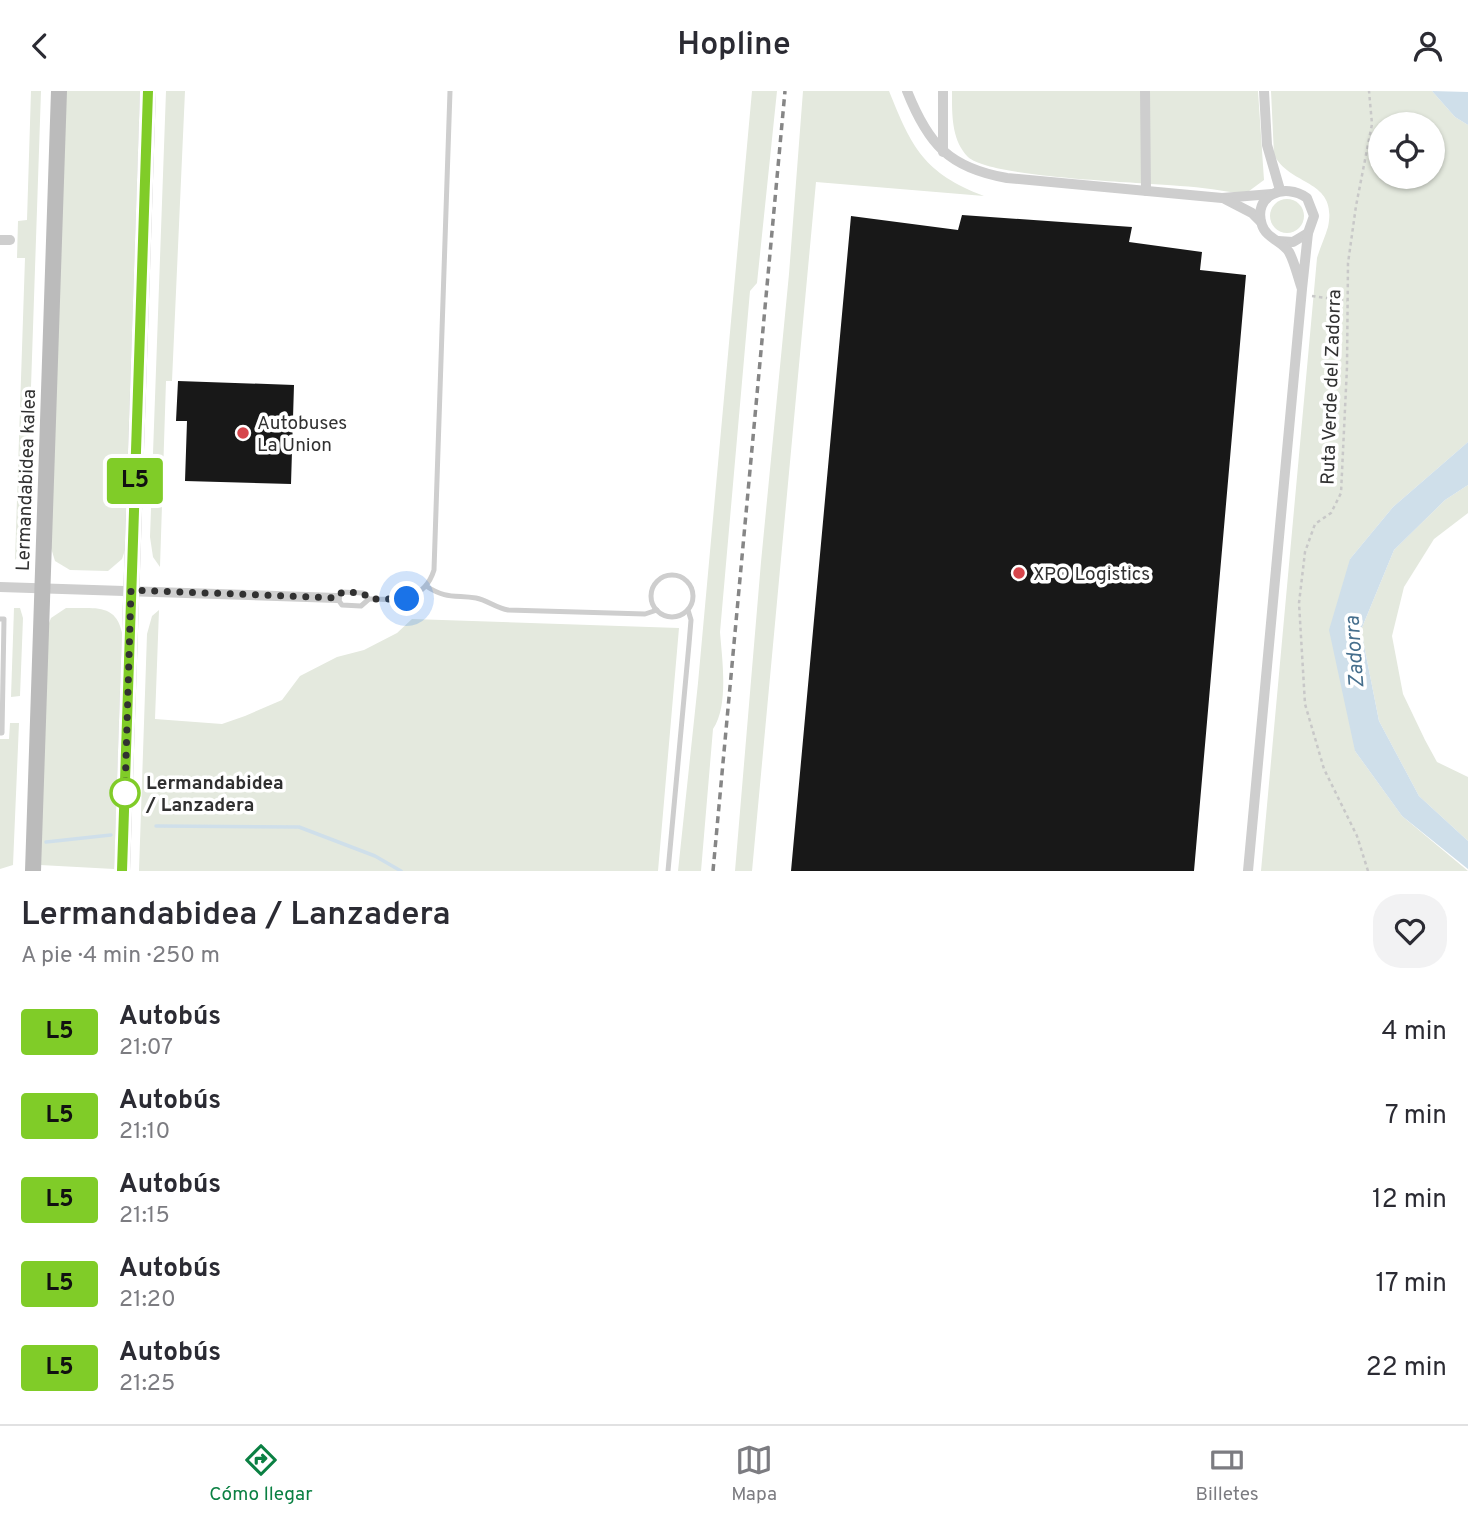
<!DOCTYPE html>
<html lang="es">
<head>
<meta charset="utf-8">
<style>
	body { margin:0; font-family:Overpass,sans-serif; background:#f2f2f3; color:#2b2b33; height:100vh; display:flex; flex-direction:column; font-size:26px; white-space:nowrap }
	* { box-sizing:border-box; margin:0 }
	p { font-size:23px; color:#7c7c81 }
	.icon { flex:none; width:38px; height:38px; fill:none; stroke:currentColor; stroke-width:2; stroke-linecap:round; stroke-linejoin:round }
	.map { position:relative; height:780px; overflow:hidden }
	.details { display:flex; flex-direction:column; background:#fff; flex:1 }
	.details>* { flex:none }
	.badge { padding:0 14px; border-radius:5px; font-size:24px; line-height:46px }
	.tools { position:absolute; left:1368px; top:21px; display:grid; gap:14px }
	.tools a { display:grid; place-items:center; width:77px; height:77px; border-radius:50%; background:#fff; box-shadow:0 2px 5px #0004; font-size:35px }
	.you { position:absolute; width:35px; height:35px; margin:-18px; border:5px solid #fff; border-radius:50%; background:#1a73e8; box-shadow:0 0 0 10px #1a73e833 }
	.map>.badge { position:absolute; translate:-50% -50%; box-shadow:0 0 0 4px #fff }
	.round { display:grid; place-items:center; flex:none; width:74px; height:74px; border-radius:28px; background:#f2f2f3 }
	.overview { display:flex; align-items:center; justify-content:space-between; height:119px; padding:0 21px }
	h1 { font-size:33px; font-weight:600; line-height:52px }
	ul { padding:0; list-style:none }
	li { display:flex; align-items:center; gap:21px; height:84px; padding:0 21px }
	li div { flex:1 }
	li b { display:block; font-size:26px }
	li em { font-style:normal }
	li .badge { min-width:77px; font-weight:700; text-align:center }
	header { display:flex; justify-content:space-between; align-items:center; height:91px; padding:0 21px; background:#fff; font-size:32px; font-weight:600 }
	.tab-bar { display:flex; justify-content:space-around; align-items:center; height:98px; border-top:2px solid #e1e1e2; background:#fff; font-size:19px; color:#7c7c81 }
	.tab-bar a { display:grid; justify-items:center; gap:4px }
	.tab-bar .active { color:#0b8043 }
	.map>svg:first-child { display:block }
</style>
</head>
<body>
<header><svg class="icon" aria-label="back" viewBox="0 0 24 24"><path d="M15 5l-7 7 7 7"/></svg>Hopline<svg class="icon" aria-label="person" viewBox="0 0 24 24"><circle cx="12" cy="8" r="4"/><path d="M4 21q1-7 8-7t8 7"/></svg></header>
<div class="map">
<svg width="1468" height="780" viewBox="0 0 1468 780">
	<rect width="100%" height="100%" fill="#fff"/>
	<g fill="#e4e9de" fill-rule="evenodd">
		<path d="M31,0H41L26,444L22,459L15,469L25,167H17L18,130L27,129Z"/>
		<path d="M66,0H140L125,459L122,468L108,480L70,479L55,470L51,457Z"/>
		<path d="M166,0H185L172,290H166L160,476L153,466L150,446Z"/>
		<path d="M752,0H777L757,192L750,200L720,541C722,568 729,615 713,638L701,780H678L698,592Z"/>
		<path d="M803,0H889C912,57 924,82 984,105L816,91L752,780H735L761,471L789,183Z"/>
		<path d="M952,0H1258L1264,89L1245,103C1223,100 1202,96 1180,95C1142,91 991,87 968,66C951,49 952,22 952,0Z"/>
		<path d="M1271,0H1432L1455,26L1468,34V351L1393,416L1350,468L1355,660L1402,725L1468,780H1261L1317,167C1320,157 1325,146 1328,136C1338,88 1291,96 1274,64ZM1381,33H1433V86H1381Z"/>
		<circle cx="1287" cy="125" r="17"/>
		<path d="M1468,394V422L1434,448L1404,496L1392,545L1403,603L1425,649L1437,671L1468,686V750L1419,705L1379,630L1361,539L1394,459L1445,409Z"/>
		<path d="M14,517H20L23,527L20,605L11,606Z"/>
		<path d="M66,517C92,518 116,511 122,542L114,778L40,774L47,537L51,527Z"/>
		<path d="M159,519L155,628L222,633L245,625L282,609L300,585L337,566L364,559L397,542L412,528L679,537L658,780H139L147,543L152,525Z"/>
		<path d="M10,632H19L13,774L0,778V648H9Z"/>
	</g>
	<g fill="#cfdfea">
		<path d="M1432,0L1468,1V34L1455,26Z"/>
		<path d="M1468,351V394L1445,409L1394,459L1361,539L1379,630L1419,705L1468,750V778L1402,725L1355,660L1329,539L1350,468L1393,416Z"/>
	</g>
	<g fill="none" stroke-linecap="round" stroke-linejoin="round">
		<g stroke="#cfdfea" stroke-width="3.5">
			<path d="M156,735L299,736L375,765L401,780"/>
			<path d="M46,751L111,744"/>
		</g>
	</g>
	<g fill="#181818">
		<path d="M962,124L1132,136L1129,151L1202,161L1200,179L1246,184L1194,780H791L851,125L958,139Z"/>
		<path d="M178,290L294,294L291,393L185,390L187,330H176Z"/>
	</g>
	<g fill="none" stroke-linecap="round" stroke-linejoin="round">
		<g stroke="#c8c8c8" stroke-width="2.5" stroke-dasharray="3.5 3.5" stroke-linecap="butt">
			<path d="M1312,205L1347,210"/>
			<path d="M1368,780L1357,745L1324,678L1305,613L1299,512L1305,461L1315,433L1331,422L1341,402L1347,276L1348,172L1356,115L1372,33L1369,0"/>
		</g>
		<g stroke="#cecece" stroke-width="5">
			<circle cx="672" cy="505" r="21"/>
			<path d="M426,495C446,508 454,504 476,507C487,509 496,517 508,519L645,523L657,519"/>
			<path d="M369,508L361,515L342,514L337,507L342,501L363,502L369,508C397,509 424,511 434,479L450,0"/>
			<path d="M0,528H4L2,642H0"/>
			<path d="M668,780L689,553L691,529L688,519"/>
		</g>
		<g stroke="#cecece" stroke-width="10">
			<path d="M907,0C928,53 949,77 1007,87L1222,107L1272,103"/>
			<path d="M1145,0L1146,100"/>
			<path d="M1264,0L1267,54L1280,99"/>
			<path d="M943,61V0"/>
			<path d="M1225,108L1252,122L1261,131"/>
			<path d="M0,149H10"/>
			<path d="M1278,150L1293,151L1308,142"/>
			<path d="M0,496L337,507"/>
			<path d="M1248,780L1302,198L1308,142L1314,125L1307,107C1285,91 1252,104 1262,134C1266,147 1282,150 1289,161C1295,172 1298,187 1302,198"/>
		</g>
		<g stroke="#bbb" stroke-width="16">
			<path d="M33,780L59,0"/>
			<path d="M122,780L148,0"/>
		</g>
		<path stroke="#868686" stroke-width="3.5" stroke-dasharray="7 5" stroke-linecap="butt" d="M713,780L785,0"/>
	</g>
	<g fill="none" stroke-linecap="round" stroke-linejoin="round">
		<defs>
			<path id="line" d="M122,780L148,0"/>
		</defs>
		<use href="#line" stroke="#fff" stroke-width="16"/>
		<use href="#line" stroke="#80cc28" stroke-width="10"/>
		<path stroke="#313131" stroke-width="7" stroke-dasharray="0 12.6" d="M125,702L131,499L337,507L342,501L363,502L369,508H407"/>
	</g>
	<g fill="#d6464c" stroke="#fff" stroke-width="2.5">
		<circle cx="243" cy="342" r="7"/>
		<circle cx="1019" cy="482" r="7"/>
	</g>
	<circle fill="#fff" stroke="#80cc28" stroke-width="3.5" cx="125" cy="702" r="14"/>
	<g text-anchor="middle" stroke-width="7" stroke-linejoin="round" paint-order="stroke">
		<g font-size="19" fill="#313131" stroke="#fff">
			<text transform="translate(1330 296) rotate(-88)" y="7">Ruta Verde del Zadorra</text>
			<text transform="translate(25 389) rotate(-88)" y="7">Lermandabidea kalea</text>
		</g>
		<g font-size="19" fill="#313131" stroke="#fff" text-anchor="start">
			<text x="257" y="338">Autobuses<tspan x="257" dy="22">La Union</tspan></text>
			<text x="1033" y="489">XPO Logistics</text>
		</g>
		<g font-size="19" font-weight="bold" fill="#313131" stroke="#fff" text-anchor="start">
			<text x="146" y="698">Lermandabidea<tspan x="146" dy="22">/ Lanzadera</tspan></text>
		</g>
		<g font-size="21" font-style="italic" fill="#466f8d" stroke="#fff">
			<text transform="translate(1354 561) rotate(-94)" y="7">Zadorra</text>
		</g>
	</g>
</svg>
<div class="tools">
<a><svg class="icon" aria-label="locate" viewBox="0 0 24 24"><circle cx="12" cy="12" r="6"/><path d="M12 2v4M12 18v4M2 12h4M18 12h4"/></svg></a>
</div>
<div class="you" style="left:407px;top:508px"></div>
<b class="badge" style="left:135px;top:390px;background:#80cc28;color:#111">L5</b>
</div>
<section class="details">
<div class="overview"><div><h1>Lermandabidea / Lanzadera</h1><p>A pie · 4 min · 250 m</p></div><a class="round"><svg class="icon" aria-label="heart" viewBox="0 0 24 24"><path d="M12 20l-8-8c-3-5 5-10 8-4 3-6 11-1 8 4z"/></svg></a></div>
<ul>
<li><span class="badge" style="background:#80cc28;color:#111">L5</span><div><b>Autobús</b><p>21:07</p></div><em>4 min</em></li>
<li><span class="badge" style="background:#80cc28;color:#111">L5</span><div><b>Autobús</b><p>21:10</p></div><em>7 min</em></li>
<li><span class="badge" style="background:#80cc28;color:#111">L5</span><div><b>Autobús</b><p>21:15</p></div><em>12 min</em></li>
<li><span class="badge" style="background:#80cc28;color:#111">L5</span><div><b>Autobús</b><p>21:20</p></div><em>17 min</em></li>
<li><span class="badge" style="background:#80cc28;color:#111">L5</span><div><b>Autobús</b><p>21:25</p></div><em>22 min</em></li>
</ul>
</section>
<nav class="tab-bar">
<a class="active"><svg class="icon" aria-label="directions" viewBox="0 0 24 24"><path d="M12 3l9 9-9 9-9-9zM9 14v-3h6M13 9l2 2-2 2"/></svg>Cómo llegar</a>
<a><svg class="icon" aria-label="map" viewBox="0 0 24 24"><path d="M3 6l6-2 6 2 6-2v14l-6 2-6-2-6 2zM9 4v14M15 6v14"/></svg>Mapa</a>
<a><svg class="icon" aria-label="tickets" viewBox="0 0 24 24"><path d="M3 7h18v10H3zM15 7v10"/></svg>Billetes</a>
</nav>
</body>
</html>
